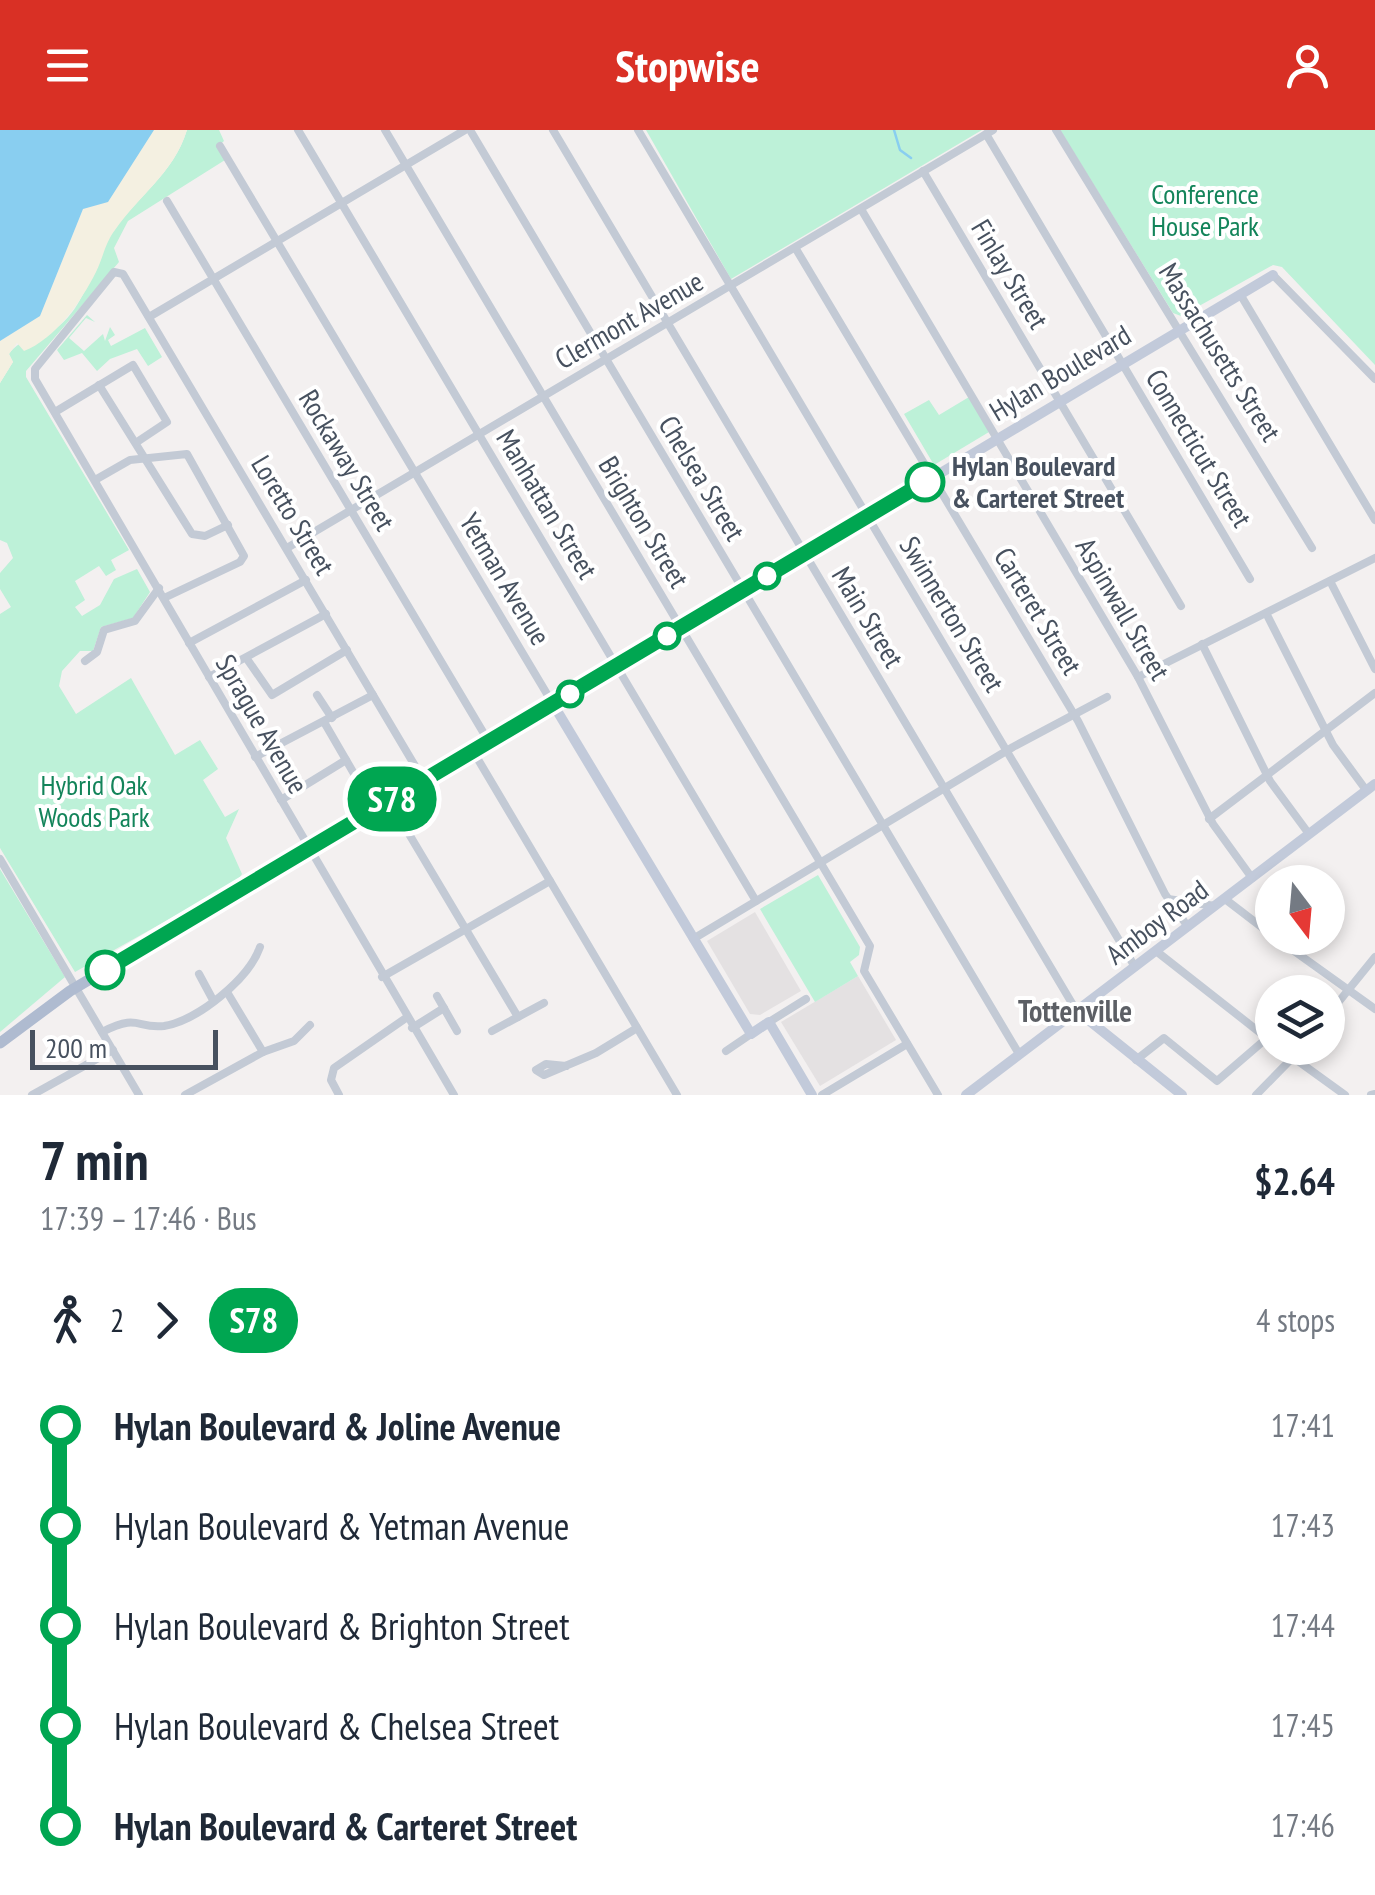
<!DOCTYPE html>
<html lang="en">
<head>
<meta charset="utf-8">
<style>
	body { margin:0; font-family:"PT Sans Narrow",sans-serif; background:#f2f2f3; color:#1f2937; height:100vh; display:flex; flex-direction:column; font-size:38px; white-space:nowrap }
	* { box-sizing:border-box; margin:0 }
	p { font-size:32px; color:#747a83 }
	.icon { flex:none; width:55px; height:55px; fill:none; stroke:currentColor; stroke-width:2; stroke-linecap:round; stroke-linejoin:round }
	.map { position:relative; height:965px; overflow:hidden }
	.details { display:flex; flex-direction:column; background:#fff; flex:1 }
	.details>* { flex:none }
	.badge { padding:0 20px; border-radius:32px; font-size:35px; line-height:65px }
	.needle { width:65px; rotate:164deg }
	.controls { position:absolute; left:1255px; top:735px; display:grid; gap:20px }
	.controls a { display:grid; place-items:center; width:90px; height:90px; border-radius:50%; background:#fff; box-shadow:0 5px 15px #0003; font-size:50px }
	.scale { position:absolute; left:30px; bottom:25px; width:188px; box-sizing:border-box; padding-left:10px; border:5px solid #47515f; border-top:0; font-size:28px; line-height:35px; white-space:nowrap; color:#47515f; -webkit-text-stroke:8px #fff; paint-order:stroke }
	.map>.badge { position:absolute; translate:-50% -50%; box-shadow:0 0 0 5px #fff }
	.legs { display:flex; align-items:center; gap:15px; height:110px; padding:0 40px; font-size:32px }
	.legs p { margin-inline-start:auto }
	.overview { display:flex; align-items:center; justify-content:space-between; height:170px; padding:0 40px }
	h1 { font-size:55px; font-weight:600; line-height:75px }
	ul { padding:0 40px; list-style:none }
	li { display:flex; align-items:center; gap:35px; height:100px; font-size:38px }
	li i { display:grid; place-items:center; width:15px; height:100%; margin:0 12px; background:currentColor }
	li i::after { content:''; width:25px; height:25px; margin:-12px; border:8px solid; border-radius:50%; background:#fff }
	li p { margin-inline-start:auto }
	li:first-child i { background:linear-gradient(#0000 50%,currentColor 0) }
	li:last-child i { background:linear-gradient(currentColor 50%,#0000 0) }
	header { display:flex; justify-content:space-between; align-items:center; height:130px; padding:0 40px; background:#d93025; color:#fff; font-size:45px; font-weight:600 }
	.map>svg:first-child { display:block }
</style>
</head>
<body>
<header><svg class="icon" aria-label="menu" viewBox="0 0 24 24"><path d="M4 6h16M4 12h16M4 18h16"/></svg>Stopwise<svg class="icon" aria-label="person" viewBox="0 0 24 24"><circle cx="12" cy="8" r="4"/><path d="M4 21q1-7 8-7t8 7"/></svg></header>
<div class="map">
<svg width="1375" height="965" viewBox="0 0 1375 965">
	<rect width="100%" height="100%" fill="#f3f0f0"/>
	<g fill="#e4e1e2">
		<path d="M755,782L801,861L760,885L750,884L707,811Z"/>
		<path d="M858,846L896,910L820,956L781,892Z"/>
	</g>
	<g fill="#bdf1d8">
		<path d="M187,0H219L224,11L217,17L225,30L128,91L114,118L119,132L26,241V247L129,420L111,430L116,440L106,446L99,436L75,451L85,470L75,477L82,486L100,475L114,449L137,439L150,462L133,488L101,497L93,521H80L62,541L59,556L76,584L131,548L175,625L200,610L218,639L203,650L225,687L239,679L226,708L242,744L237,751L75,842L0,718V484L11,477L0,459V443L13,428L7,413L0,410V253L13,232L9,224C22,206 38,210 55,199C86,178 92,134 110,106C135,67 173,46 187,0Z"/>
		<path d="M646,0H982L731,149Z"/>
		<path d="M1060,0H1375V235L1282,137L1273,135L1181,186L1173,183Z"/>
		<path d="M87,185L95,192L86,188L69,208L84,221L103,204L105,211L110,197L115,205L108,210L111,216L145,198L162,227L148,236L137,219L110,229L97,241L82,223L64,230L57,220Z"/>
		<path d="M969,267L989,302L934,335L904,284L929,270L939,285Z"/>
		<path d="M0,739L65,847L0,902Z"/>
		<path d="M818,745L860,817L859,825L850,832L858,846L815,872L760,779Z"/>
	</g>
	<path fill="#f4f0e1" d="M154,0H187C173,44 140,64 115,100C105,113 103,128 96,142C81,172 55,209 24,221L17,213L9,224L13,232L0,253V211L40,185L83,79Z"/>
	<path fill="#89cef0" d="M0,0H154L108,72L83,79L40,186L0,211Z"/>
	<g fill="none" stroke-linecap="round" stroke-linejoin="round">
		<path stroke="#89cef0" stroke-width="2.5" d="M894,0L900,20L911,28"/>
		<g stroke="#c3cad5" stroke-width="8">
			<path d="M298,0L756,771"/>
			<path d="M385,0L870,816L864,841L938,965"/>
			<path d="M470,0L1019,924"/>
			<path d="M553,0L1076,880"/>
			<path d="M638,0L1135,837"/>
			<path d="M1056,0L1312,418"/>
			<path d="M986,4L1250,449"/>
			<path d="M220,16L553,574"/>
			<path d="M923,41L1181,476"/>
			<path d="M167,71L489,612"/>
			<path d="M861,79L1138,547L1213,694L1252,748"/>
			<path d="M796,119L1078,591L1165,764L1188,797"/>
			<path d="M1273,145L1375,249"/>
			<path d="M1240,164L1375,390"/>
			<path d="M149,187L465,0"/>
			<path d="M99,255L192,404L205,406L228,395"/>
			<path d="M55,282L133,235L167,292L137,312"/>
			<path d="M95,350L130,330L187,324L244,426L240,432L164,468"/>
			<path d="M287,418L993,0"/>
			<path d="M1330,451L1375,539"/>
			<path d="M1266,483L1333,615L1366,660"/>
			<path d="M189,513L306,450"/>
			<path d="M1202,514L1270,651L1309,704"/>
			<path d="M247,529L272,565L347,520"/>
			<path d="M85,531L97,522L104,500L135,491L159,458"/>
			<path d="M209,547L326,484"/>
			<path d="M1138,547L1375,428"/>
			<path d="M317,565L332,588"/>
			<path d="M324,592L360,654"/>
			<path d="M473,621L677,965"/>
			<path d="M255,627L373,565"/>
			<path d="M424,651L123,144L114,142L35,239V249L454,965"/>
			<path d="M281,670L346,630"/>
			<path d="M1209,689L1375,563"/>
			<path d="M406,699L518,887"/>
			<path d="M0,729L139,965"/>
			<path d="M1168,769L1215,776"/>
			<path d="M1225,769L1272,805"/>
			<path d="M1276,808L1375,879"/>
			<path d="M693,809L1013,617L1107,567"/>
			<path d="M1156,821L1272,912"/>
			<path d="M199,844L213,870"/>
			<path d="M382,847L550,751"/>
			<path d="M227,862L263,922"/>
			<path d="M437,866L457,901"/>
			<path d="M1328,885L1375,827"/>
			<path d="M769,892L806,869"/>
			<path d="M412,898L444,878"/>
			<path d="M492,901L544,873"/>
			<path d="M102,902C140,883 135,899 164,896C197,891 249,849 260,817"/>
			<path d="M1280,918L1345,965"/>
			<path d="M726,921L751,904"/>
			<path d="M1136,930L1164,908L1217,951L1267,908"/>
			<path d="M566,936L546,934L536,940L544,945L596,923L637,898"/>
			<path d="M32,965L113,920"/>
			<path d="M185,965L263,922L294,911L310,895"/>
			<path d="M339,965L331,950L334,938L406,888"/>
			<path d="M822,965L907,914"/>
			<path d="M1256,965L1302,918"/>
			<path d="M1371,965L1375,964"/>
		</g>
		<g stroke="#c2cada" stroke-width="10">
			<path d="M1076,880L1182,965"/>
			<path d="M812,965L769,892L751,904L553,574L1273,145"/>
			<path d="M966,965L1375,654"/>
		</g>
		<path stroke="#afbbd0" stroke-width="11" d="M0,913L70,861L553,574"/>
	</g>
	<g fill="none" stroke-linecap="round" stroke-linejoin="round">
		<defs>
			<path id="line-1" d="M105,840L925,352"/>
		</defs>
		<use href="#line-1" stroke="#fff" stroke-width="22"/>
		<use href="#line-1" stroke="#00a651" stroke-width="15"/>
	</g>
	<g fill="#fff" stroke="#00a651" stroke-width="5">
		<circle cx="925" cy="352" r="18"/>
		<circle cx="767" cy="446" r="12"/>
		<circle cx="667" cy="506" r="12"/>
		<circle cx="570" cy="564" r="12"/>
		<circle cx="105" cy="840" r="18"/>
	</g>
	<g text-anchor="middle" stroke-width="8" stroke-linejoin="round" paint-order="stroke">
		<g font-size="28" fill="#13845a" stroke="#fff">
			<text x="1205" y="74">Conference<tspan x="1205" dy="32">House Park</tspan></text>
			<text x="94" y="665">Hybrid Oak<tspan x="94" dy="32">Woods Park</tspan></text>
		</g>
		<g font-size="28" fill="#47515f" stroke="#fff">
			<text transform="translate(1010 144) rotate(59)" y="10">Finlay Street</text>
			<text transform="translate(629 190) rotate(-30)" y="10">Clermont Avenue</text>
			<text transform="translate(1220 222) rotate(58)" y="10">Massachusetts Street</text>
			<text transform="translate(1060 243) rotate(-31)" y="10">Hylan Boulevard</text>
			<text transform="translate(1199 318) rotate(59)" y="10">Connecticut Street</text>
			<text transform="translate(347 330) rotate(59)" y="10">Rockaway Street</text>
			<text transform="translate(702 348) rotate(59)" y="10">Chelsea Street</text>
			<text transform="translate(547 374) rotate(59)" y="10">Manhattan Street</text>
			<text transform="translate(293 385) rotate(59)" y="10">Loretto Street</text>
			<text transform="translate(644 392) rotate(59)" y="10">Brighton Street</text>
			<text transform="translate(505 449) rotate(59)" y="10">Yetman Avenue</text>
			<text transform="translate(1123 479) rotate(60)" y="10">Aspinwall Street</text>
			<text transform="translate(1038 481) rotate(59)" y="10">Carteret Street</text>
			<text transform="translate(952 484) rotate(59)" y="10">Swinnerton Street</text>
			<text transform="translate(868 487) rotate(59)" y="10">Main Street</text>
			<text transform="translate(262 594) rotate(60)" y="10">Sprague Avenue</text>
			<text transform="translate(1157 792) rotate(-37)" y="10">Amboy Road</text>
		</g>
		<g font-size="28" font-weight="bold" fill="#47515f" stroke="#fff" text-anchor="start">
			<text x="952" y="346">Hylan Boulevard<tspan x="952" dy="32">&amp; Carteret Street</tspan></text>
		</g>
		<g font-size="30" font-weight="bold" fill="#5c5f65" stroke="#fff">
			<text x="1075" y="892">Tottenville</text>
		</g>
	</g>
</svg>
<div class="controls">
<a><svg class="needle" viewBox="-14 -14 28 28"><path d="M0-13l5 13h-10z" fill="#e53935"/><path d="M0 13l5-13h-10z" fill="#747a83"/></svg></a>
<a><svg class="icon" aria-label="layers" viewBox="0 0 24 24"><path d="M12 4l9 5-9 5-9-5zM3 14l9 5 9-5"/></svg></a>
</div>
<div class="scale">200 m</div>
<b class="badge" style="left:392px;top:669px;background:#00a651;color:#fff">S78</b>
</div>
<section class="details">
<div class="overview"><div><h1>7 min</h1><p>17:39 – 17:46 · Bus</p></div><b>$2.64</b></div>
<div class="legs"><svg class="icon" aria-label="walk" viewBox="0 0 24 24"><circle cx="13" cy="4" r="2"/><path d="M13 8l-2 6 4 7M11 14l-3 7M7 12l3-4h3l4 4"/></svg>2<svg class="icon" aria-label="forward" viewBox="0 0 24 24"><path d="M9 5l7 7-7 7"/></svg><b class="badge" style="background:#00a651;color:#fff">S78</b><p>4 stops</p></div>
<ul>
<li><i style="color:#00a651"></i><b>Hylan Boulevard &amp; Joline Avenue</b><p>17:41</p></li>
<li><i style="color:#00a651"></i><span>Hylan Boulevard &amp; Yetman Avenue</span><p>17:43</p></li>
<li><i style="color:#00a651"></i><span>Hylan Boulevard &amp; Brighton Street</span><p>17:44</p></li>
<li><i style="color:#00a651"></i><span>Hylan Boulevard &amp; Chelsea Street</span><p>17:45</p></li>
<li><i style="color:#00a651"></i><b>Hylan Boulevard &amp; Carteret Street</b><p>17:46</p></li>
</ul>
</section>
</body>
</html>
